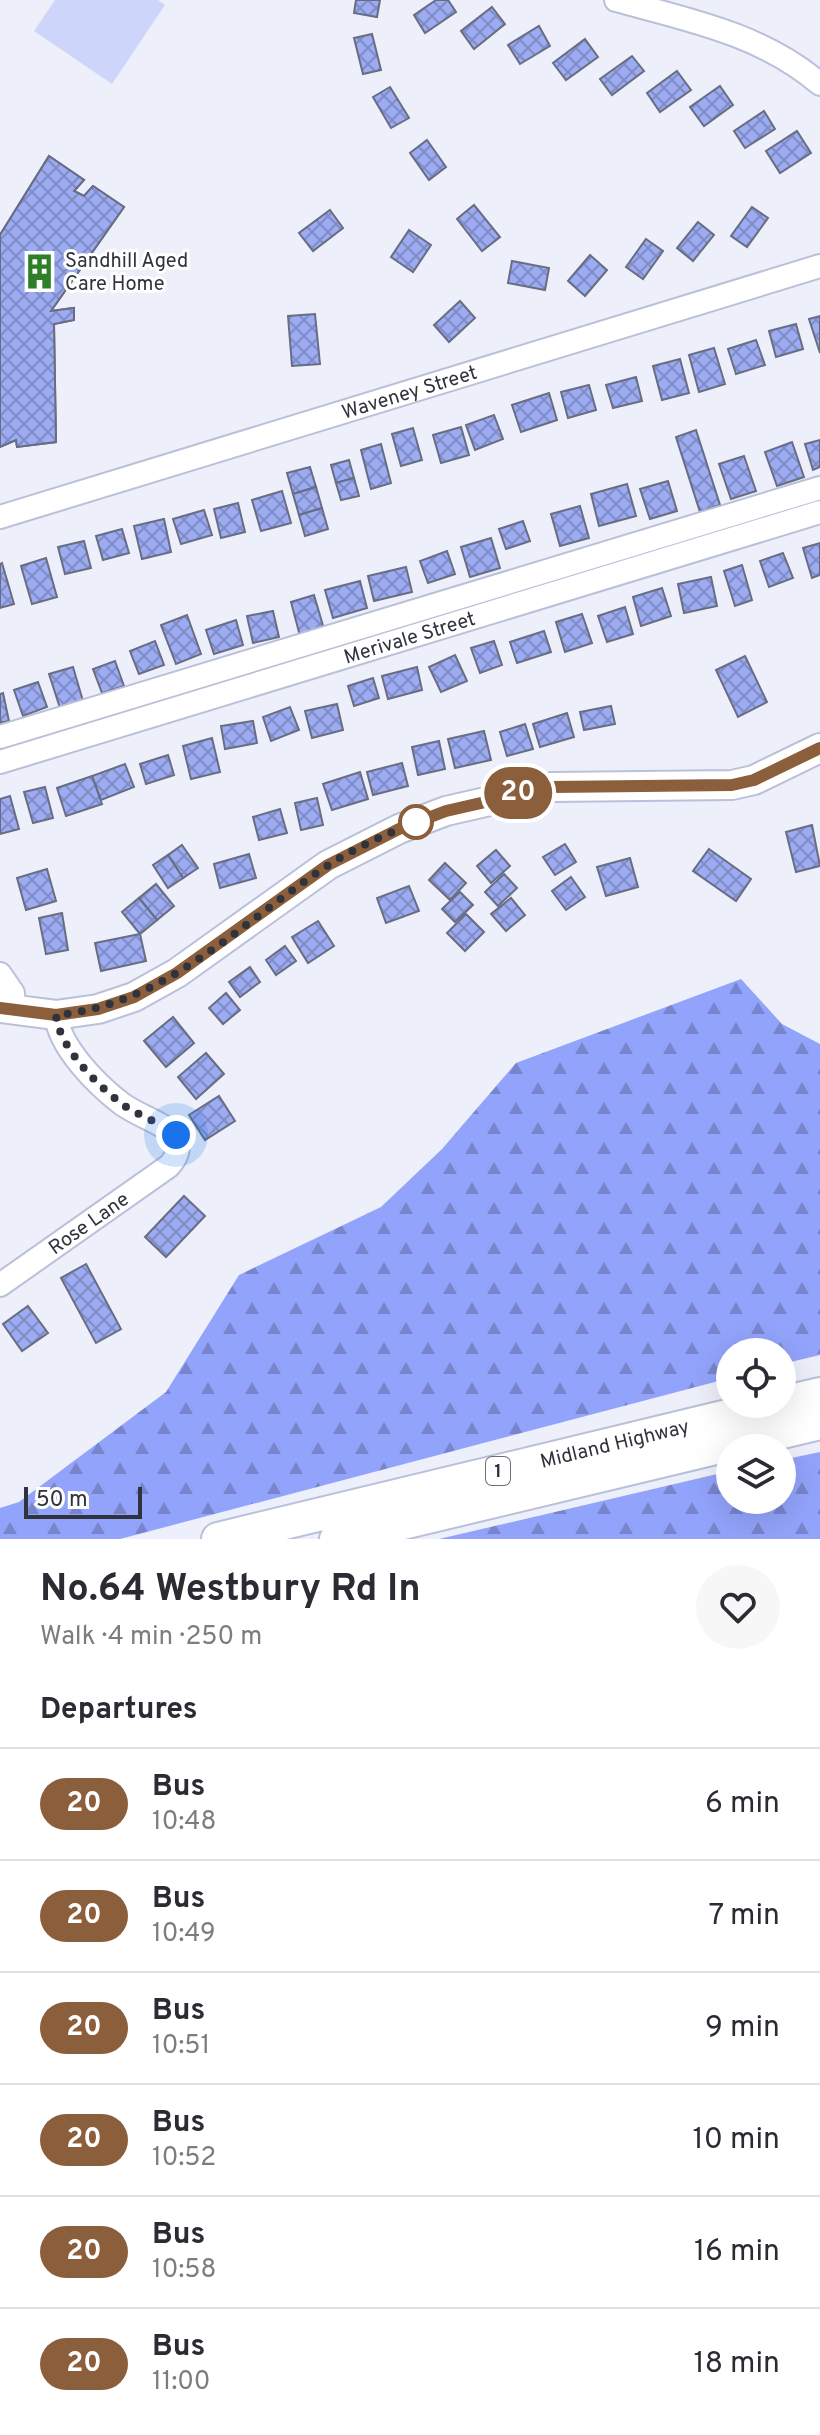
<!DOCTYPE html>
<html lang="en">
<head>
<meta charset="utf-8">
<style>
	body { margin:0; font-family:Overpass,sans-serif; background:#f7f7f7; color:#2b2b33; height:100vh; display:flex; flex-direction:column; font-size:30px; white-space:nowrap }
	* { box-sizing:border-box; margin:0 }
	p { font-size:26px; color:#7c7c81 }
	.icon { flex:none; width:44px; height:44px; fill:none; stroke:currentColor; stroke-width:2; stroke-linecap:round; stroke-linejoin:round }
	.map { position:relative; height:1539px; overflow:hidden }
	.drawer { display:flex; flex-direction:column; background:#fff; flex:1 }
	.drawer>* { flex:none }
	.badge { padding:0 16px; border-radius:26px; font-size:28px; line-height:52px }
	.tools { position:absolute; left:716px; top:1338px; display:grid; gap:16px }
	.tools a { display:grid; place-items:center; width:80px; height:80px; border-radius:50%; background:#fff; box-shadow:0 8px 32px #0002; font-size:40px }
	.scale { position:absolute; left:24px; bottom:20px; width:118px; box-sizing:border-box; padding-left:8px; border:4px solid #30333c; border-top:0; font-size:22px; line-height:28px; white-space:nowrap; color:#30333c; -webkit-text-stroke:6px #fefefe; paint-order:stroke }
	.you { position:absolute; width:40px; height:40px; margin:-20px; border:6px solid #fff; border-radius:50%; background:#1a73e8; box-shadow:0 0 0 12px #1a73e833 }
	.map>.badge { position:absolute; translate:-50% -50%; box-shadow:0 0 0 4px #fff }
	h2 { padding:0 40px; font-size:30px; line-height:72px }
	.round { display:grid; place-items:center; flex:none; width:84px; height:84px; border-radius:42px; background:#f7f7f7 }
	.head { display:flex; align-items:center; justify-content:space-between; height:136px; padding:0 40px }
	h1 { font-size:38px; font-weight:700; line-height:60px }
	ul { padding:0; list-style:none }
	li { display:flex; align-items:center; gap:24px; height:112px; padding:0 40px; border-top:2px solid #e1e1e2 }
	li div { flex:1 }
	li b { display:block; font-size:30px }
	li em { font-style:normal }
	li .badge { min-width:88px; font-weight:700; text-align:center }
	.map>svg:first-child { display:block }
</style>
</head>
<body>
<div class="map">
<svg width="820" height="1539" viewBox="0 0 820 1539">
	<defs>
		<pattern id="forest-firs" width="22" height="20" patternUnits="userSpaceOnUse" patternTransform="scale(2)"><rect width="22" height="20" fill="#92a3fb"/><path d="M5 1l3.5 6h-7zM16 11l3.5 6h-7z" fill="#7885cc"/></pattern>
		<pattern id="building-cross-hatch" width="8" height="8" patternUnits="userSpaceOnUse" patternTransform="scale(2)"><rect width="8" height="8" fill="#9cabf2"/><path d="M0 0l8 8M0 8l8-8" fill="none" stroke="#808cc5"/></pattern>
	</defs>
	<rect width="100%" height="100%" fill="#edf0fa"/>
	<path fill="#cdd6fa" d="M55,0H158L165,5L112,84L34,31Z"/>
	<g fill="url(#forest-firs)">
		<path d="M741,979L782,1024L820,1044V1355L782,1364V1352H730V1378L120,1539H0V1508L19,1502L166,1392L239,1275L381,1207L442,1149L516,1063Z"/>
		<path d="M820,1452V1539H439L730,1471V1500H782V1460Z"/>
	</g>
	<g fill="url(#building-cross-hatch)" stroke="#686d83" stroke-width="2" fill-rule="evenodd">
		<path d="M356,0H380L377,17L354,13Z"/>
		<path d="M436,0H448L456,12L425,33L414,15Z"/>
		<path d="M492,7L505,24L474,49L461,31Z"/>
		<path d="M539,26L550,46L520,64L508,45Z"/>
		<path d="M372,34L381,70L363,74L354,38Z"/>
		<path d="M585,39L598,57L566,80L553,63Z"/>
		<path d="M632,56L644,71L612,95L600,79Z"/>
		<path d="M677,71L691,90L660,112L647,93Z"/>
		<path d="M720,86L733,105L704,126L690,107Z"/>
		<path d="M390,87L409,118L391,128L373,97Z"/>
		<path d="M764,111L775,129L745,148L734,131Z"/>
		<path d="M797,131L811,153L780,173L766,151Z"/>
		<path d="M427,140L446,167L429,180L410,153Z"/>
		<path d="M49,156L84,180L74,191L84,196L93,186L124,207L51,311L74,308V320L54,324L56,442L17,447L16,440L0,447V235ZM13,366L15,425H7L5,367Z"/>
		<path d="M49,156L84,180L74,191L84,196L93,186L124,207L51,311L74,308V320L54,324L56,442L17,447L16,440L0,447V235Z"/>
		<path d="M474,205L500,237L482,251L457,219Z"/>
		<path d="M752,207L768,218L747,247L731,236Z"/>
		<path d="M330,210L343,228L313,251L299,233Z"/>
		<path d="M698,222L714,235L693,261L677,248Z"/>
		<path d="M409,230L431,245L413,272L391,257Z"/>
		<path d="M646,239L663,251L643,279L626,267Z"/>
		<path d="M590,255L607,270L585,296L568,281Z"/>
		<path d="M512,261L549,268L545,290L508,283Z"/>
		<path d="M460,301L475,318L449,342L434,325Z"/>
		<path d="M315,314L320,364L292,366L288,316Z"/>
		<path d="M820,316V353L809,319Z"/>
		<path d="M796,324L803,349L776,357L769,331Z"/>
		<path d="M756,340L765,365L736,374L728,349Z"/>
		<path d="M714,348L725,384L699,392L689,355Z"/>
		<path d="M680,359L689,393L662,400L653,366Z"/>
		<path d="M636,377L642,401L613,408L606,385Z"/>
		<path d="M589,385L596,410L568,418L561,392Z"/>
		<path d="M549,393L557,420L521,432L512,405Z"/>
		<path d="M494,415L503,439L475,450L466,425Z"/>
		<path d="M461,427L469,455L441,463L433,435Z"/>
		<path d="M413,428L422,460L401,466L392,434Z"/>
		<path d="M696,430L720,505L700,512L676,437Z"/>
		<path d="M820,440V467L813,470L805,444Z"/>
		<path d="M792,442L804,477L777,486L765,452Z"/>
		<path d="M381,444L391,483L371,489L361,450Z"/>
		<path d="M744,456L756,491L731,499L719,464Z"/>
		<path d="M349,460L354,478L336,483L331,465Z"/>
		<path d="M310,467L316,487L293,494L287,473Z"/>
		<path d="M354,478L359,496L341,500L336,483Z"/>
		<path d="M668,481L677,511L650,519L640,489Z"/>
		<path d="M627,484L636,516L599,526L591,494Z"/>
		<path d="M316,487L322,508L299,515L293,494Z"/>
		<path d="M282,491L291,523L261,531L252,500Z"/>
		<path d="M238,503L245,532L221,538L214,509Z"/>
		<path d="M580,506L589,538L560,546L551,514Z"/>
		<path d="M322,508L328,529L305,536L299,515Z"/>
		<path d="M204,510L212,535L181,544L173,519Z"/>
		<path d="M164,519L171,552L142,559L134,526Z"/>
		<path d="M523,521L530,541L506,549L499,529Z"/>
		<path d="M122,529L129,553L103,560L96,536Z"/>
		<path d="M491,538L500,568L470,577L461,547Z"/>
		<path d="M84,541L91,568L65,574L58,547Z"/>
		<path d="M820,543V575L812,578L803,548Z"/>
		<path d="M447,551L455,574L428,583L420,561Z"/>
		<path d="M783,553L793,578L769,587L760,561Z"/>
		<path d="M46,558L57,597L32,604L21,566Z"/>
		<path d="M2,563L14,604L0,608V564Z"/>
		<path d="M742,565L752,600L735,606L724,571Z"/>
		<path d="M406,567L412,592L374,601L368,576Z"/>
		<path d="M711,577L717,606L684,613L678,584Z"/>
		<path d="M360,581L367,608L333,618L325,590Z"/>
		<path d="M662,588L671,616L641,626L633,597Z"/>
		<path d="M314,595L324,629L300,636L291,602Z"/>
		<path d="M625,607L633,634L607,642L598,616Z"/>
		<path d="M273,611L279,637L253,643L247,616Z"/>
		<path d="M582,614L592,643L565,652L556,622Z"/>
		<path d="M187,615L201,654L176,664L161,625Z"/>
		<path d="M236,620L243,645L214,654L206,630Z"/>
		<path d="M544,631L551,652L517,663L510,642Z"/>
		<path d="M155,641L164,665L139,674L130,651Z"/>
		<path d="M494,641L502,665L480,673L471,648Z"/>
		<path d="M455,655L467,681L441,692L429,667Z"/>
		<path d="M745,656L767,702L738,717L716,670Z"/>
		<path d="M115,661L124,686L102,693L93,669Z"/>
		<path d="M73,667L83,701L60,708L49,674Z"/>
		<path d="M417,667L422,690L388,699L382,676Z"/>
		<path d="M373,678L379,698L354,706L348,686Z"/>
		<path d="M38,682L47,707L23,716L14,690Z"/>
		<path d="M3,693L9,721L0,723V694Z"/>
		<path d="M337,704L343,730L312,738L305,711Z"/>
		<path d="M611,706L615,724L584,730L580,712Z"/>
		<path d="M290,707L299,730L271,741L263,717Z"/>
		<path d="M567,713L574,737L540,747L533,724Z"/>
		<path d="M253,721L257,743L225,749L221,726Z"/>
		<path d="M525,724L533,749L507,756L500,732Z"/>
		<path d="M484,731L491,760L455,768L448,739Z"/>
		<path d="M212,738L220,772L191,779L183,746Z"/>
		<path d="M439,741L445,769L418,775L412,747Z"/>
		<path d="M168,755L174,775L146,784L140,764Z"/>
		<path d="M402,763L408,786L373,795L367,772Z"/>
		<path d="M125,764L134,787L101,800L92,776Z"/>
		<path d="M360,772L368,799L332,810L323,784Z"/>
		<path d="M92,776L102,804L66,816L57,788Z"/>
		<path d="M45,787L53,818L33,823L24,792Z"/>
		<path d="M10,796L19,829L0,834V799Z"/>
		<path d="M317,798L323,825L301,830L295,803Z"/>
		<path d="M280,809L287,833L259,840L253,817Z"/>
		<path d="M812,825L820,866L796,872L786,832Z"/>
		<path d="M565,844L576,862L555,875L543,857Z"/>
		<path d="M182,845L198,868L183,878L168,855Z"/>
		<path d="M709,849L751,879L736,901L693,871Z"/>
		<path d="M496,850L510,866L491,883L477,866Z"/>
		<path d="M249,854L256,878L220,888L214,864Z"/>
		<path d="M168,855L183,878L168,888L153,865Z"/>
		<path d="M630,858L638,887L606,896L597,867Z"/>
		<path d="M445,863L466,883L450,900L429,880Z"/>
		<path d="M47,869L56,901L26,910L17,878Z"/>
		<path d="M504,874L517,888L498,906L485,892Z"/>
		<path d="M571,877L585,897L566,910L552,891Z"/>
		<path d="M156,884L174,906L157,920L139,898Z"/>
		<path d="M409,886L419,911L386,923L377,898Z"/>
		<path d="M460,892L473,905L455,922L442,909Z"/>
		<path d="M139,898L157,920L140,934L122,912Z"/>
		<path d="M511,898L525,915L506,931L491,914Z"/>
		<path d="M62,913L68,950L46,954L39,918Z"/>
		<path d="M466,914L484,932L465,951L447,933Z"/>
		<path d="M318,921L334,946L308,963L292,937Z"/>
		<path d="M140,934L146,961L101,971L95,943Z"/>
		<path d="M285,946L296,961L276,975L266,960Z"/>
		<path d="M250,967L260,982L240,997L229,982Z"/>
		<path d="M226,993L240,1010L223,1024L209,1008Z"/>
		<path d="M173,1017L194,1043L166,1067L144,1041Z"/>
		<path d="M206,1053L224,1074L196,1099L178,1077Z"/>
		<path d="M219,1096L235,1121L205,1140L189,1115Z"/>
		<path d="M184,1196L205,1216L166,1257L145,1237Z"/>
		<path d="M86,1264L121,1329L96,1343L61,1278Z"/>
		<path d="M28,1306L48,1333L22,1351L3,1324Z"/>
	</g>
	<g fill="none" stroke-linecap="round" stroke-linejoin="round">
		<defs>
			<g id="minor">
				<path d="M616,0C688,20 762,34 820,84"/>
				<path id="s1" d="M0,517L820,266"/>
				<path d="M0,737L820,488"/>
				<path id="s2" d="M0,762L820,512"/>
				<path d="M0,974L13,993L14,1010"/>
				<path id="s3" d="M0,1285L169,1166C178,1156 180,1148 176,1135C160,1122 139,1116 122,1104C97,1085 59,1047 56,1015"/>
			</g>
			<path id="major" d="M0,1008L56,1015L98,1009L134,997L177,973L328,865L399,829L446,811L551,787L732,785L754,780L820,748"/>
			<g id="highway">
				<path d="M782,1403L820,1394"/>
				<path id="s4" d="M218,1539L777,1404"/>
				<path d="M336,1539L820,1423"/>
			</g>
		</defs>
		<use href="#minor" stroke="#bac0d9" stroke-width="26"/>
		<use href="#major" stroke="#bac0d9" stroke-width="32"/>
		<use href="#highway" stroke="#bac0d9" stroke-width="36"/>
		<use href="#minor" stroke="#fff" stroke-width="22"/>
		<use href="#major" stroke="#fff" stroke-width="28"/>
		<use href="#highway" stroke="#fff" stroke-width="32"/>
	</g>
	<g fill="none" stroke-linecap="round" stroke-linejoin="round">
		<defs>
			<path id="line" d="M0,1008L56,1015L98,1009L134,997L177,973L328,865L399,829L446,811L551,787L732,785L754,780L820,748"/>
		</defs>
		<use href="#line" stroke="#fff" stroke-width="18"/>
		<use href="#line" stroke="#8b5e3c" stroke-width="12"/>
		<path stroke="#30333c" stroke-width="8" stroke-dasharray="0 14.4" d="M176,1135C160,1122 139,1116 122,1104C97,1085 59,1047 56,1015C165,1005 239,924 327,866C356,847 389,833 421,820L416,822"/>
	</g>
	<defs>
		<symbol id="building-bare" viewBox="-9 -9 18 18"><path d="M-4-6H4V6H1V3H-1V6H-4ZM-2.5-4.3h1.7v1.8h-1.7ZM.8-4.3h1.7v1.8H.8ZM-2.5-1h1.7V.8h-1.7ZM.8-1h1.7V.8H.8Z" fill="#2f7f29" stroke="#fefefe" stroke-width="2.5" paint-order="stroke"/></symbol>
	</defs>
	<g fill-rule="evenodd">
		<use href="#building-bare" x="14" y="246" width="51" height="51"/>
	</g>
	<circle fill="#fff" stroke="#8b5e3c" stroke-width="4" cx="416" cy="822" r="16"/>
	<g text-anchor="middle" stroke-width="6" stroke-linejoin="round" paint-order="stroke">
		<rect fill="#fefefe" stroke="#6e7076" stroke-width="2" x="486" y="1457" width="24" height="28" rx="6"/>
		<g font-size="18" font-weight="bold" fill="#30333c">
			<text x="498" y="1477">1</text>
		</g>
		<g font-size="20" fill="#30333c" stroke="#fefefe" text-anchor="start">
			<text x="65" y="267">Sandhill Aged<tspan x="65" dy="23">Care Home</tspan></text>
		</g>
		<g font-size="20" fill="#30333c" stroke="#fefefe">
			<text dy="7" stroke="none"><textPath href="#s1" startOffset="428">Waveney Street</textPath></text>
			<text dy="7" stroke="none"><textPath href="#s2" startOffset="428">Merivale Street</textPath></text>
			<text dy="7" stroke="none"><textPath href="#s3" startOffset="108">Rose Lane</textPath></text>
			<text dy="7" stroke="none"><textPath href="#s4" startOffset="408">Midland Highway</textPath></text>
		</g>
	</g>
</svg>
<div class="tools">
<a><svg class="icon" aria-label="locate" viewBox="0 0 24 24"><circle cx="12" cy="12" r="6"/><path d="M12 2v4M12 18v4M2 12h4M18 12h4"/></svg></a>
<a><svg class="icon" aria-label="layers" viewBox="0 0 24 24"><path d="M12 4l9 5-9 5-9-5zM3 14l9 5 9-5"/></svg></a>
</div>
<div class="scale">50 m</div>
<div class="you" style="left:176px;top:1135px"></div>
<b class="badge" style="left:518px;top:793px;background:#8b5e3c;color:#fff">20</b>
</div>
<section class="drawer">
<div class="head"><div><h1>No.64 Westbury Rd In</h1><p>Walk · 4 min · 250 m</p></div><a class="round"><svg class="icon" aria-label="heart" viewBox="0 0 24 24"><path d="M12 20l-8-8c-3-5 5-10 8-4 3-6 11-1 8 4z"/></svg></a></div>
<h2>Departures</h2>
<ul>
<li><span class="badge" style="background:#8b5e3c;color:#fff">20</span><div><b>Bus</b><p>10:48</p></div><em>6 min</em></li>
<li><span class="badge" style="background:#8b5e3c;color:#fff">20</span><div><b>Bus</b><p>10:49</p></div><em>7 min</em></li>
<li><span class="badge" style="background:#8b5e3c;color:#fff">20</span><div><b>Bus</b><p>10:51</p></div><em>9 min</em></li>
<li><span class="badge" style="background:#8b5e3c;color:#fff">20</span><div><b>Bus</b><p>10:52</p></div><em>10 min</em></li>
<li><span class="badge" style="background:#8b5e3c;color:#fff">20</span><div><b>Bus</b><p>10:58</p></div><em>16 min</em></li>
<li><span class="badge" style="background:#8b5e3c;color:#fff">20</span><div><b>Bus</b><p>11:00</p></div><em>18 min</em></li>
</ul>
</section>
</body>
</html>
